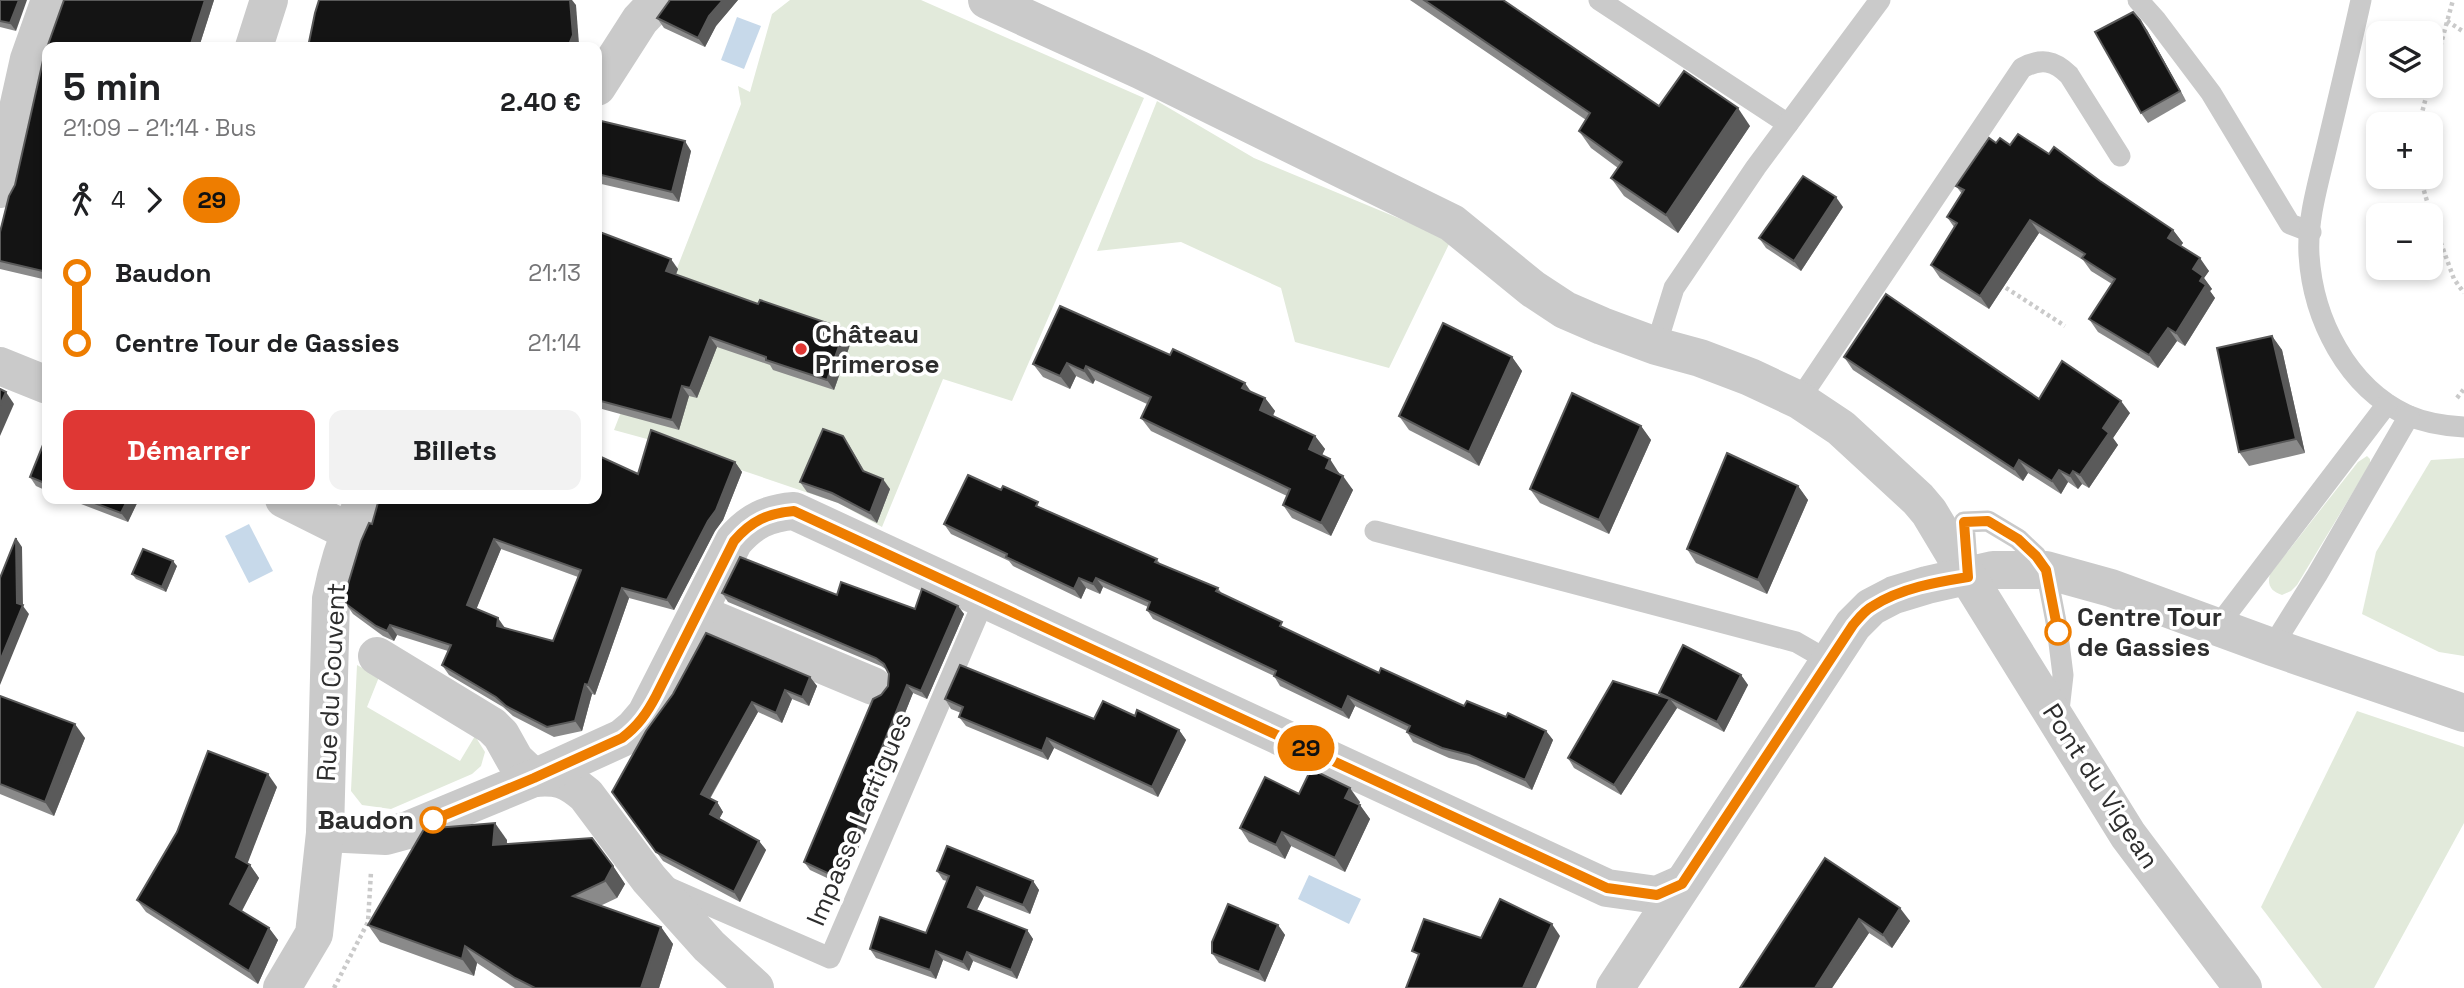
<!DOCTYPE html>
<html lang="fr">
<head>
<meta charset="utf-8">
<style>
	body { margin:0; font-family:"Space Grotesk",sans-serif; background:#f2f2f2; color:#202124; height:100vh; display:flex; flex-direction:column; font-size:26px; white-space:nowrap }
	* { box-sizing:border-box; margin:0 }
	p { font-size:23px; color:#757577 }
	.icon { flex:none; width:38px; height:38px; fill:none; stroke:currentColor; stroke-width:2; stroke-linecap:round; stroke-linejoin:round }
	.map { position:relative; flex:1; overflow:hidden }
	.side { position:absolute; left:42px; top:42px; width:560px; height:462px; display:flex; flex-direction:column; background:#fff; border-radius:14px; box-shadow:0 4px 10px #0003 }
	.side>* { flex:none }
	.badge { padding:0 14px; border-radius:23px; font-size:24px; line-height:46px }
	.tools { position:absolute; left:2366px; top:21px; display:grid; gap:14px }
	.tools a { display:grid; place-items:center; width:77px; height:77px; border-radius:14px; background:#fff; box-shadow:0 4px 10px #0003; font-size:35px }
	.map>.badge { position:absolute; translate:-50% -50%; box-shadow:0 0 0 4px #fff }
	.legs { display:flex; align-items:center; gap:10px; height:77px; padding:0 21px; font-size:23px }
	.legs p { margin-inline-start:auto }
	.summary { display:flex; align-items:center; justify-content:space-between; height:119px; padding:0 21px }
	h1 { font-size:38px; font-weight:800; line-height:52px }
	.cta { display:flex; gap:14px; margin-top:auto; padding:14px 21px }
	.cta a { flex:1; height:80px; border-radius:14px; background:#df3734; color:#fff; font-size:28px; font-weight:800; line-height:80px; text-align:center }
	.cta a+a { background:#f2f2f2; color:#202124 }
	ul { padding:0 21px; list-style:none }
	li { display:flex; align-items:center; gap:24px; height:70px; font-size:26px }
	li i { display:grid; place-items:center; width:10px; height:100%; margin:0 9px; background:currentColor }
	li i::after { content:''; width:18px; height:18px; margin:-9px; border:5px solid; border-radius:50%; background:#fff }
	li p { margin-inline-start:auto }
	li:first-child i { background:linear-gradient(#0000 50%,currentColor 0) }
	li:last-child i { background:linear-gradient(currentColor 50%,#0000 0) }
	.map>svg:first-child { display:block }
</style>
</head>
<body>
<div class="map">
<svg width="2464" height="988" viewBox="0 0 2464 988">
	<rect width="100%" height="100%" fill="#fff"/>
	<g fill="#e2eadb">
		<path d="M790,0H921L1144,98L1012,401L943,379L882,527L838,503L741,470L675,444L676,438L660,435L658,442L614,430L741,104L738,86L750,92L772,14Z"/>
		<path d="M1157,101L1254,158L1451,240L1389,368L1295,342L1281,288L1181,242L1097,251Z"/>
		<path d="M2367,456L2370,459V464L2297,585L2291,591L2282,595C2271,591 2267,586 2270,574L2358,462Z"/>
		<path d="M2464,458V656L2439,652L2362,614L2376,552L2431,460Z"/>
		<path d="M357,665L379,677L367,707L460,761L475,736L485,752L481,766L472,774L391,809L362,805L351,791Z"/>
		<path d="M2357,711L2464,747V823L2374,988H2322L2261,907Z"/>
	</g>
	<g fill="#c7d9ea">
		<path d="M737,17L761,26L744,69L721,60Z"/>
		<path d="M249,524L273,571L249,583L225,536Z"/>
		<path d="M1309,875L1361,899L1349,924L1298,899Z"/>
	</g>
	<g fill="none" stroke-linecap="round" stroke-linejoin="round">
		<g stroke="#cacaca" stroke-width="4.5" stroke-dasharray="3.5 3.5" stroke-linecap="butt">
			<path d="M2447,21L2464,32"/>
			<path d="M2431,80L2453,0"/>
			<path d="M2419,124L2429,86"/>
			<path d="M2420,177L2431,215"/>
			<path d="M2431,216L2454,279L2464,293"/>
			<path d="M2000,284L2065,326"/>
			<path d="M2457,398L2464,389"/>
			<path d="M334,988L368,922L371,872"/>
		</g>
		<g stroke="#cacaca" stroke-width="21">
			<path d="M1599,0L1788,124"/>
			<path d="M2138,0L2156,20L2211,93L2290,224L2311,232"/>
			<path d="M2361,0C2350,50 2338,100 2326,150C2318,184 2307,220 2309,255C2313,319 2347,387 2407,415C2425,423 2445,426 2464,427"/>
			<path d="M1656,346L1674,288L1756,167L1880,0"/>
			<path d="M1799,400L2022,68C2041,58 2054,60 2069,75L2120,156"/>
			<path d="M1375,531L1796,642L1829,661"/>
			<path d="M1967,563L1964,522L1988,521L2018,539L2036,556L2046,570L2057,627L2063,675L2058,719"/>
			<path d="M2217,627L2387,404"/>
			<path d="M2272,647L2317,575L2409,416"/>
			<path d="M667,887L830,958L985,598"/>
		</g>
		<g stroke="#cacaca" stroke-width="38">
			<path d="M987,0L1140,70L1452,223L1533,289L1565,310L1602,326L1656,346L1700,358L1750,377L1799,400L1841,428L1918,499L1929,512L1968,577"/>
			<path d="M254,47L269,0"/>
			<path d="M597,87L640,20L659,0"/>
			<path d="M0,189L29,59L50,0"/>
			<path d="M0,366L47,385"/>
			<path d="M284,499L348,531"/>
			<path d="M698,613L873,686"/>
			<path d="M377,656L492,726L501,735L515,760L534,778"/>
			<path d="M534,778C558,776 567,779 586,795L649,879L709,946L755,988"/>
			<path d="M325,833L386,836L408,830L534,778L622,738L634,728L646,714L734,541C751,521 768,513 794,511L1607,888L1657,895L1682,884"/>
			<path d="M282,988L314,934L325,833L331,599C338,563 348,532 365,499"/>
			<path d="M1615,988L1853,625L1871,607L1894,595L1927,585L1993,570H2046L2111,588L2272,647L2464,713"/>
		</g>
		<path stroke="#cacaca" stroke-width="38" d="M1968,577L2128,835L2243,988"/>
	</g>
	<g fill="#8a8a8a" fill-rule="evenodd">
		<path d="M0,0L16,31L0,27Z"/>
		<path d="M64,0H214L199,47H47V280L0,269V232L9,196L15,185L44,56Z"/>
		<path d="M670,0H738L716,26L705,47L664,28L657,18Z"/>
		<path d="M1410,0H1503L1659,106L1750,126L1678,233L1624,196L1611,178L1618,168L1591,148L1579,131L1586,120Z"/>
		<path d="M2147,30L2186,101L2148,123L2141,113Z"/>
		<path d="M597,120L691,151L679,202L597,183Z"/>
		<path d="M1996,143L2010,145L2049,154L2100,181L2173,230L2183,243L2180,246L2209,271L2204,278L2212,289L2210,291L2215,298L2185,346L2177,341L2158,368L2098,332L2089,319L2112,284L2091,271L2083,260L2039,233L1989,309L1940,278L1931,265L1954,227L1947,217L1962,194L1956,186Z"/>
		<path d="M1843,207L1801,271L1766,248L1759,238Z"/>
		<path d="M597,231L678,269L676,275L758,304L845,329L852,339L834,390L773,370L770,365L717,347L697,398L689,396L679,430L602,409L597,425Z"/>
		<path d="M1060,306L1265,398L1275,411L1273,416L1315,436L1325,449L1322,455L1339,473V474L1353,490L1331,536L1292,518L1283,505L1287,496L1151,431L1141,418L1147,404L1095,380L1093,384L1076,376L1070,389L1043,377L1033,364Z"/>
		<path d="M2272,336L2282,350L2305,453L2249,466L2239,452Z"/>
		<path d="M1512,357L1522,371L1479,466L1409,430L1399,416Z"/>
		<path d="M1844,357L2039,399L2130,413L2113,438L2118,445L2089,488L2082,484L2078,489L2068,482L2061,494L2028,473L2023,481L1853,370Z"/>
		<path d="M1641,426L1651,440L1609,534L1540,503L1530,489Z"/>
		<path d="M47,435V491L36,486L30,477Z"/>
		<path d="M849,445L865,472L890,489L877,523L838,503L807,492L800,482Z"/>
		<path d="M735,462L742,472L723,520L715,531L674,610L629,598L595,695L592,694L582,731L554,737L513,716L503,707L449,675L442,665L448,651L397,635L394,641L383,636L353,614L346,604L372,524L638,474ZM501,549L578,577L553,641L505,628L476,609Z"/>
		<path d="M1798,486L1808,500L1767,594L1696,563L1687,549Z"/>
		<path d="M1001,490L1157,559L1160,564L1218,588L1222,594L1288,630L1379,673L1464,706L1506,717L1546,731L1553,740L1532,790L1476,765L1449,758L1413,742L1407,732V731L1355,706L1349,719L1280,686L1274,676L1153,619L1147,610L1148,607L1103,587L1100,594L1086,588L1081,599L1013,566L1009,561L951,534L944,524Z"/>
		<path d="M68,499H139L128,522Z"/>
		<path d="M177,566L166,592L136,579L132,574Z"/>
		<path d="M722,593L837,595L915,609L958,606L964,614L927,699L913,693L879,778L882,782L865,825L867,828L842,885L810,870L804,862L881,695L888,686L889,674L887,670L881,666L728,602Z"/>
		<path d="M1741,675L1748,685L1724,732L1677,708L1621,795L1574,768L1568,758L1661,696L1659,693Z"/>
		<path d="M810,677L817,686L809,706L792,699L782,723L758,712L710,799L717,802L723,812L719,819L759,841L766,850L740,902L663,861L612,792L646,731Z"/>
		<path d="M0,696L85,738L54,816L0,794Z"/>
		<path d="M945,699L1094,719L1135,716L1179,730L1186,740L1158,797L1054,748L1048,760L966,726L959,717L961,713L951,709Z"/>
		<path d="M277,787L247,863L250,865L259,878L242,911L269,928L278,940L258,984L146,912L137,900Z"/>
		<path d="M1299,794L1360,802L1359,804L1370,819L1345,872L1291,846L1285,859L1249,842L1240,828Z"/>
		<path d="M507,840V844L613,866L625,884L617,898L600,906L661,927L673,944L659,988H515L477,963L474,976L380,942L368,925Z"/>
		<path d="M1825,858L1910,921L1892,948L1869,933L1832,988H1740Z"/>
		<path d="M937,871L1033,881L1039,890L1030,914L984,896L977,910L1027,930L1033,939L1017,979L973,961L969,971L943,960L936,979L876,958L870,949L926,933L947,881L943,880Z"/>
		<path d="M1278,925L1285,935L1265,982L1219,963L1212,953Z"/>
	</g>
	<g fill="#5a5a5a">
		<path d="M19,0H27L16,31L10,23Z"/>
		<path d="M205,0H214L199,47H190Z"/>
		<path d="M570,0H572L576,5L579,44L578,47H568Z"/>
		<path d="M723,0H738L716,26L705,47L698,38L709,16Z"/>
		<path d="M2140,20L2147,30L2186,101L2180,91Z"/>
		<path d="M1738,108L1750,126L1678,233L1666,215Z"/>
		<path d="M685,141L691,151L679,202L672,192Z"/>
		<path d="M1836,197L1843,207L1801,271L1794,261Z"/>
		<path d="M2030,220L2039,233L1989,309L1980,296Z"/>
		<path d="M2173,230L2183,243L2177,251L2168,238Z"/>
		<path d="M2200,258L2209,271L2204,278L2212,289L2210,291L2215,298L2185,346L2176,333L2193,269Z"/>
		<path d="M671,259L678,269L673,281L666,271Z"/>
		<path d="M2168,328L2177,341L2158,368L2149,355Z"/>
		<path d="M845,329L852,339L834,390L827,380Z"/>
		<path d="M2272,336L2282,350L2305,453L2296,439Z"/>
		<path d="M710,337L717,347L697,398L690,388Z"/>
		<path d="M1512,357L1522,371L1479,466L1469,452Z"/>
		<path d="M1067,363L1076,376L1070,389L1060,376Z"/>
		<path d="M1086,366L1095,380L1093,384L1084,371Z"/>
		<path d="M1245,383L1254,396L1242,388Z"/>
		<path d="M682,386L689,396L679,430L672,420Z"/>
		<path d="M6,392L14,404L0,436V405Z"/>
		<path d="M1265,398L1275,411L1269,423L1260,410Z"/>
		<path d="M2121,401L2130,413L2113,438L2118,445L2089,488L2080,475L2103,428Z"/>
		<path d="M597,402L602,409L597,425Z"/>
		<path d="M1641,426L1651,440L1609,534L1599,520Z"/>
		<path d="M1315,436L1325,449L1318,463L1309,449Z"/>
		<path d="M1330,459L1339,473L1336,481L1326,468Z"/>
		<path d="M2019,460L2028,473L2023,481L2014,469Z"/>
		<path d="M735,462L742,472L723,520L715,531L674,610L667,600L708,521Z"/>
		<path d="M2059,470L2068,482L2061,494L2052,481Z"/>
		<path d="M2073,471L2082,484L2078,489L2070,476Z"/>
		<path d="M1343,476L1353,490L1331,536L1321,523Z"/>
		<path d="M883,479L890,489L877,523L870,513Z"/>
		<path d="M1798,486L1808,500L1767,594L1758,580Z"/>
		<path d="M128,499H139L128,522L121,513Z"/>
		<path d="M16,538L22,547L23,606L29,614L0,685V661L17,603Z"/>
		<path d="M494,539L501,549L474,615L467,605Z"/>
		<path d="M173,561L177,566L166,592L162,587Z"/>
		<path d="M1079,578L1086,588L1081,599L1074,589Z"/>
		<path d="M1096,578L1103,587L1100,594L1093,584Z"/>
		<path d="M622,588L629,598L595,695L588,685Z"/>
		<path d="M958,606L964,614L927,699L921,691Z"/>
		<path d="M498,618L505,628L497,626Z"/>
		<path d="M390,625L397,635L394,641L387,631Z"/>
		<path d="M1741,675L1748,685L1724,732L1717,722Z"/>
		<path d="M810,677L817,686L809,706L802,697Z"/>
		<path d="M585,684L592,694L582,731L575,721Z"/>
		<path d="M907,685L913,693L879,778L882,782L865,825L867,828L842,885L836,877L858,819L872,772Z"/>
		<path d="M785,690L792,699L782,723L776,713Z"/>
		<path d="M1348,696L1355,706L1349,719L1342,710Z"/>
		<path d="M1670,699L1677,708L1621,795L1614,785Z"/>
		<path d="M752,702L758,712L707,803L701,794Z"/>
		<path d="M75,724L85,738L54,816L45,802Z"/>
		<path d="M1179,730L1186,740L1158,797L1152,787Z"/>
		<path d="M1546,731L1553,740L1532,790L1525,780Z"/>
		<path d="M1047,738L1054,748L1048,760L1042,751Z"/>
		<path d="M268,774L277,787L245,870L236,857Z"/>
		<path d="M1350,788L1360,802L1355,812L1345,798Z"/>
		<path d="M717,802L723,812L717,823L710,814Z"/>
		<path d="M1360,805L1370,819L1345,872L1335,858Z"/>
		<path d="M495,823L507,840L505,862L493,845Z"/>
		<path d="M1282,832L1291,846L1285,859L1276,845Z"/>
		<path d="M759,841L766,850L740,902L734,892Z"/>
		<path d="M250,865L259,878L239,916L230,904Z"/>
		<path d="M613,866L625,884L617,898L605,881Z"/>
		<path d="M1033,881L1039,890L1030,914L1023,905Z"/>
		<path d="M977,887L984,896L974,916L968,907Z"/>
		<path d="M1900,908L1910,921L1892,948L1883,935Z"/>
		<path d="M1859,919L1869,933L1832,988H1815Z"/>
		<path d="M1552,924L1560,936L1536,988H1523Z"/>
		<path d="M1278,925L1285,935L1265,982L1259,972Z"/>
		<path d="M661,927L673,944L659,988H641Z"/>
		<path d="M269,928L278,940L258,984L249,971Z"/>
		<path d="M1027,930L1033,939L1017,979L1011,970Z"/>
		<path d="M465,946L477,963L474,976L462,959Z"/>
		<path d="M936,951L943,960L936,979L930,970Z"/>
		<path d="M967,952L973,961L969,971L963,962Z"/>
	</g>
	<g fill="#141414" stroke="#5a5a5a" stroke-width="2" fill-rule="evenodd">
		<path d="M0,0H19L10,23L0,21Z"/>
		<path d="M64,0H205L190,47H47V272L0,261V232L9,196L15,185L44,56Z"/>
		<path d="M319,0H570L573,35L568,47H308L315,13Z"/>
		<path d="M670,0H723L709,16L698,38L657,18Z"/>
		<path d="M1424,0H1503L1659,106L1684,71L1738,108L1666,215L1611,178L1622,162L1579,131L1590,113Z"/>
		<path d="M2133,12L2140,20L2180,91L2141,113L2095,32Z"/>
		<path d="M597,120L685,141L672,192L597,174Z"/>
		<path d="M2018,134L2049,154L2054,147L2100,181L2173,230L2168,238L2200,258L2193,269L2203,276L2200,281L2206,285L2176,333L2168,328L2149,355L2089,319L2115,279L2082,258L2085,254L2030,220L1980,296L1931,265L1957,223L1947,217L1964,190L1956,186L1989,138L1996,143L2000,138L2010,145Z"/>
		<path d="M1803,176L1836,197L1794,261L1759,238Z"/>
		<path d="M597,231L671,259L666,271L758,304L760,300L845,329L827,380L766,360V357L710,337L690,388L682,386L672,420L597,400Z"/>
		<path d="M1886,294L2039,399L2062,361L2121,401L2103,428L2109,433L2080,475L2073,471L2070,476L2059,470L2052,481L2019,460L2014,469L1844,357Z"/>
		<path d="M1060,306L1170,355L1173,349L1245,383L1242,388L1265,398L1260,410L1315,436L1309,449L1330,459L1326,468L1343,476L1321,523L1283,505L1290,489L1141,418L1151,397L1086,366L1084,371L1067,363L1060,376L1033,364Z"/>
		<path d="M1443,323L1512,357L1469,452L1399,416Z"/>
		<path d="M2272,336L2296,439L2239,452L2217,348Z"/>
		<path d="M0,389L6,392L0,405Z"/>
		<path d="M1572,393L1641,426L1599,520L1530,489Z"/>
		<path d="M823,429L843,436L863,471L883,479L870,513L832,493L800,482Z"/>
		<path d="M651,430L735,462L716,510L708,521L667,600L622,588L588,685L585,684L575,721L547,727L506,706L496,697L442,665L451,645L390,625L387,631L376,626L346,604V591L361,541L369,523L372,524L379,499H597V455L638,474ZM494,539L581,570L553,641L497,626L498,618L467,605Z"/>
		<path d="M47,435V484L30,477Z"/>
		<path d="M1727,453L1798,486L1758,580L1687,549Z"/>
		<path d="M968,475L1001,490L1003,486L1038,502L1036,506L1157,559L1155,562L1218,588L1216,591L1282,622L1280,626L1379,673L1381,668L1464,706L1467,701L1506,717L1508,713L1546,731L1525,780L1469,755L1442,748L1407,732L1410,726L1348,696L1342,710L1274,676L1276,671L1147,610L1150,602L1096,578L1093,584L1079,578L1074,589L1006,557L1007,554L944,524Z"/>
		<path d="M84,499H128L121,513Z"/>
		<path d="M16,538L17,603L23,605L0,661V578Z"/>
		<path d="M143,549L173,561L162,587L132,574Z"/>
		<path d="M740,557L837,595L841,582L915,609L922,589L958,606L921,691L907,685L872,772L876,774L858,819L861,820L836,877L804,862L873,699L881,695L888,686L889,674L884,664L876,658L722,593Z"/>
		<path d="M706,633L810,677L802,697L785,690L776,713L752,702L701,794L717,802L710,814L759,841L734,892L656,852L612,792L646,731L673,694Z"/>
		<path d="M1683,645L1741,675L1717,722L1659,693Z"/>
		<path d="M960,665L1094,719L1103,701L1135,716L1137,710L1179,730L1152,787L1047,738L1042,751L959,717L963,707L945,699Z"/>
		<path d="M1613,681L1670,699L1614,785L1568,758Z"/>
		<path d="M0,696L75,724L45,802L0,784Z"/>
		<path d="M208,751L268,774L236,857L250,865L230,904L269,928L249,971L137,900L177,832Z"/>
		<path d="M1311,769L1350,788L1345,798L1360,805L1335,858L1282,832L1276,845L1240,828L1265,777L1299,794Z"/>
		<path d="M495,823L493,845L592,838L613,866L605,881L573,896L661,927L641,988H535L515,978L465,946L462,959L368,925L424,829Z"/>
		<path d="M947,846L1033,881L1023,905L977,887L968,907L1027,930L1011,970L967,952L963,962L936,951L930,970L870,949L880,917L926,933L949,876L937,871Z"/>
		<path d="M1825,858L1900,908L1883,935L1859,919L1815,988H1740Z"/>
		<path d="M1500,899L1552,924L1523,988H1406L1419,954L1412,951L1424,919L1481,938Z"/>
		<path d="M1228,904L1278,925L1259,972L1212,953V942Z"/>
	</g>
	<g fill="none" stroke-linecap="round" stroke-linejoin="round">
		<defs>
			<path id="line-1" d="M433,820L534,778L622,738C638,726 647,713 656,696L734,541C751,521 768,513 794,511L1607,888L1657,895L1682,884L1853,625C1859,618 1865,610 1873,606C1901,588 1937,582 1968,577L1964,522L1988,521L2018,539L2036,556L2046,570L2058,632"/>
		</defs>
		<use href="#line-1" stroke="#fff" stroke-width="16"/>
		<use href="#line-1" stroke="#ee7d00" stroke-width="10"/>
	</g>
	<circle fill="#df3734" stroke="#fff" stroke-width="2.5" cx="801" cy="349" r="7"/>
	<g fill="#fff" stroke="#ee7d00" stroke-width="3.5">
		<circle cx="2058" cy="632" r="12"/>
		<circle cx="433" cy="820" r="12"/>
	</g>
	<g text-anchor="middle" stroke-width="7" stroke-linejoin="round" paint-order="stroke">
		<g font-size="26" font-weight="bold" fill="#2d2d2d" stroke="#fff" text-anchor="start">
			<text x="815" y="343">Château<tspan x="815" dy="30">Primerose</tspan></text>
		</g>
		<g font-size="26" font-weight="bold" fill="#2d2d2d" stroke="#fff" text-anchor="start">
			<text x="2077" y="626">Centre Tour<tspan x="2077" dy="30">de Gassies</tspan></text>
			<text x="414" y="829" text-anchor="end">Baudon</text>
		</g>
		<g font-size="26" fill="#2d2d2d" stroke="#fff">
			<text transform="translate(331 682) rotate(-87)" y="9">Rue du Couvent</text>
			<text transform="translate(2101 786) rotate(57)" y="9">Pont du Vigean</text>
			<text transform="translate(859 819) rotate(-67)" y="9">Impasse Lartigues</text>
		</g>
	</g>
</svg>
<div class="tools">
<a><svg class="icon" aria-label="layers" viewBox="0 0 24 24"><path d="M12 4l9 5-9 5-9-5zM3 14l9 5 9-5"/></svg></a>
<a>+</a>
<a>−</a>
</div>
<b class="badge" style="left:1306px;top:748px;background:#ee7d00;color:#111">29</b>
<section class="side">
<div class="summary"><div><h1>5 min</h1><p>21:09 – 21:14 · Bus</p></div><b>2.40 €</b></div>
<div class="legs"><svg class="icon" aria-label="walk" viewBox="0 0 24 24"><circle cx="13" cy="4" r="2"/><path d="M13 8l-2 6 4 7M11 14l-3 7M7 12l3-4h3l4 4"/></svg>4<svg class="icon" aria-label="forward" viewBox="0 0 24 24"><path d="M9 5l7 7-7 7"/></svg><b class="badge" style="background:#ee7d00;color:#111">29</b></div>
<ul>
<li><i style="color:#ee7d00"></i><b>Baudon</b><p>21:13</p></li>
<li><i style="color:#ee7d00"></i><b>Centre Tour de Gassies</b><p>21:14</p></li>
</ul>
<div class="cta"><a>Démarrer</a><a>Billets</a></div>
</section>
</div>
</body>
</html>
